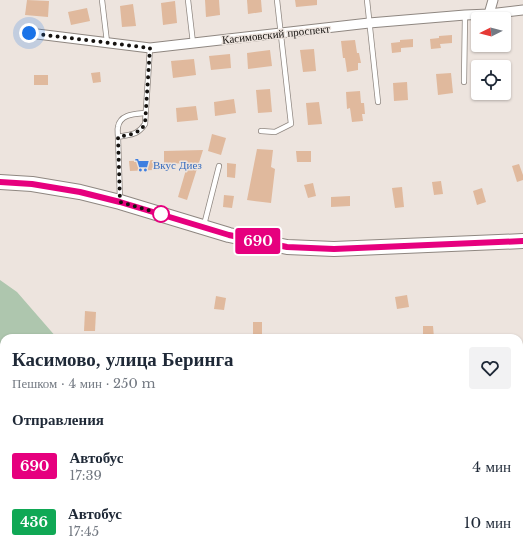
<!DOCTYPE html>
<html lang="ru">
<head>
<meta charset="utf-8">
<style>
	body { margin:0; font-family:"Libre Baskerville",serif; background:#f2f2f3; color:#1f2937; height:100vh; display:flex; flex-direction:column; font-size:15px; white-space:nowrap }
	* { box-sizing:border-box; margin:0 }
	p { font-size:13px; color:#747a83 }
	.icon { flex:none; width:22px; height:22px; fill:none; stroke:currentColor; stroke-width:2; stroke-linecap:round; stroke-linejoin:round }
	.map { position:relative; flex:1; overflow:hidden }
	.details { position:absolute; left:0px; top:334px; width:523px; height:224px; display:flex; flex-direction:column; background:#fff; border-radius:12px 12px 0 0; box-shadow:0 1px 3px #0004 }
	.details>* { flex:none }
	.badge { padding:0 8px; border-radius:3px; font-size:14px; line-height:26px }
	.needle { width:26px; rotate:264deg }
	.controls { position:absolute; left:471px; top:12px; display:grid; gap:8px }
	.controls a { display:grid; place-items:center; width:40px; height:40px; border-radius:4px; background:#fff; box-shadow:0 1px 3px #0004; font-size:20px }
	.you { position:absolute; width:20px; height:20px; margin:-10px; border:3px solid #fff; border-radius:50%; background:#1a73e8; box-shadow:0 0 0 6px #1a73e833 }
	.map>.badge { position:absolute; translate:-50% -50%; box-shadow:0 0 0 2px #fff }
	h2 { padding:0 12px; font-size:15px; line-height:36px }
	.round { display:grid; place-items:center; flex:none; width:42px; height:42px; border-radius:4px; background:#f2f2f3 }
	.headline { display:flex; align-items:center; justify-content:space-between; height:68px; padding:0 12px }
	h1 { font-size:19px; font-weight:700; line-height:30px }
	ul { padding:0; list-style:none }
	li { display:flex; align-items:center; gap:12px; height:56px; padding:0 12px }
	li div { flex:1 }
	li b { display:block; font-size:15px }
	li em { font-style:normal }
	li .badge { min-width:44px; font-weight:700; text-align:center }
	.map>svg:first-child { display:block }
</style>
</head>
<body>
<div class="map">
<svg width="523" height="558" viewBox="0 0 523 558">
	<rect width="100%" height="100%" fill="#ede4de"/>
	<path fill="#aec6ae" d="M0,280L17,292L57,338H4V554H451V558H1L0,556Z"/>
	<g fill="#e0b99d">
		<path d="M27,0L49,1L48,17L25,15Z"/>
		<path d="M205,0H219L220,15L206,17Z"/>
		<path d="M247,0H261L262,12L248,14Z"/>
		<path d="M295,0H317V5L296,7Z"/>
		<path d="M175,1L177,23L163,25L161,3Z"/>
		<path d="M133,4L136,26L122,27L120,6Z"/>
		<path d="M87,8L90,21L71,25L68,12Z"/>
		<path d="M452,35V43L440,44L441,48L431,49L430,39L439,38V36Z"/>
		<path d="M413,39V47L401,48V52L392,53L391,43L400,42V40Z"/>
		<path d="M355,40L357,53H359L361,63H358V70L347,72L345,58H343L341,41Z"/>
		<path d="M314,49L316,71L303,72L300,50Z"/>
		<path d="M270,50L272,66L248,69L247,53Z"/>
		<path d="M230,54L231,68L211,70L209,56Z"/>
		<path d="M194,59L196,75L173,78L171,61Z"/>
		<path d="M100,72L101,82L93,83L91,73Z"/>
		<path d="M451,73L453,93L438,95L436,74Z"/>
		<rect x="34" y="75" width="14" height="10"/>
		<path d="M407,82L408,100L394,101L393,83Z"/>
		<path d="M270,89L272,112L258,113L256,90Z"/>
		<path d="M360,91L361,103H364L365,114H362L363,121L352,122L350,108L347,109L346,92Z"/>
		<path d="M234,99L236,113L215,116L214,102Z"/>
		<path d="M319,102L322,124L308,125L306,103Z"/>
		<path d="M196,106L198,120L177,122L176,108Z"/>
		<path d="M212,134L226,138L221,155L208,151Z"/>
		<path d="M257,149L273,150L271,167L275,169L271,203L247,200Z"/>
		<path d="M203,150L187,200L178,197L188,163L164,164V151Z"/>
		<path d="M296,151H311V162H297Z"/>
		<path d="M153,160L154,170L130,171L129,161Z"/>
		<path d="M227,163L236,164L235,178L227,177Z"/>
		<path d="M519,164L523,175V180L517,182L512,166Z"/>
		<path d="M441,181L443,194L434,195L432,182Z"/>
		<path d="M313,183L316,196L308,198L304,185Z"/>
		<path d="M402,187L404,207L395,208L392,188Z"/>
		<path d="M482,188L486,202L477,205L473,191Z"/>
		<path d="M224,195L234,196L232,208L223,207Z"/>
		<path d="M350,196V206L331,207V197Z"/>
		<path d="M407,295L409,307L397,309L395,297Z"/>
		<path d="M216,296L226,298L224,310L214,309Z"/>
		<path d="M85,311L96,312L95,331H84Z"/>
		<rect x="253" y="322" width="9" height="12"/>
		<path d="M423,326H433L434,338H423Z"/>
	</g>
	<g fill="none" stroke-linecap="round" stroke-linejoin="round">
		<defs>
			<g id="lane">
				<path d="M102,0L107,42"/>
				<path d="M188,0L193,43"/>
				<path d="M367,0L378,102"/>
				<path d="M464,82L465,15"/>
				<path d="M261,131L275,132L291,124L277,0"/>
				<path d="M118,137C118,134 117,130 118,127C120,114 135,114 145,113"/>
				<path d="M120,200L118,137C130,134 137,136 145,124L150,48"/>
				<path d="M204,225L219,166"/>
			</g>
			<g id="street">
				<path d="M489,14L493,0"/>
				<path d="M29,33L150,48L369,23L465,15L489,14L523,10"/>
				<path d="M0,375H4"/>
				<path d="M519,402L523,401"/>
				<path d="M223,554L224,558"/>
				<path d="M376,554V558"/>
				<path d="M518,554V558"/>
			</g>
			<path id="primary" d="M0,182L32,184L80,192L120,202L229,235L287,247L334,249L523,241"/>
		</defs>
		<use href="#lane" stroke="#8f8781" stroke-width="6"/>
		<use href="#street" stroke="#8f8781" stroke-width="11"/>
		<use href="#primary" stroke="#8f8781" stroke-width="16"/>
		<use href="#lane" stroke="#fff" stroke-width="4.5"/>
		<use href="#street" stroke="#fff" stroke-width="9"/>
		<use href="#primary" stroke="#fff" stroke-width="14"/>
	</g>
	<g fill="none" stroke-linecap="round" stroke-linejoin="round">
		<defs>
			<path id="line" d="M0,182L32,184L80,192L120,202L229,235L287,247L334,249L523,241"/>
		</defs>
		<use href="#line" stroke="#fff" stroke-width="9"/>
		<use href="#line" stroke="#e6007e" stroke-width="6"/>
		<path stroke="#161310" stroke-width="4" stroke-dasharray="0 7.2" d="M29,33L150,48L145,124C138,135 130,134 118,137L120,202L161,214"/>
	</g>
	<defs>
		<symbol id="supermarket-bare" viewBox="-9 -9 18 18"><path d="M-6-5.5h2.5l.6 2H6L4.5 2H-2.5L-4.4-4H-6ZM-1.5 3.2a1.3 1.3 0 1 0 .1 0ZM3 3.2a1.3 1.3 0 1 0 .1 0Z" fill="#3f7fe0" stroke="#ede4de" stroke-width="2.5" paint-order="stroke"/></symbol>
	</defs>
	<g fill-rule="evenodd">
		<use href="#supermarket-bare" x="132" y="155" width="20" height="20"/>
	</g>
	<circle fill="#fff" stroke="#e6007e" stroke-width="2" cx="161" cy="214" r="8"/>
	<g text-anchor="middle" stroke-width="3" stroke-linejoin="round" paint-order="stroke">
		<g font-size="11" fill="#161310" stroke="#ede4de">
			<text transform="translate(276 34) rotate(-6)" y="4">Касимовский проспект</text>
		</g>
		<g font-size="11" fill="#366cbe" stroke="#ede4de" text-anchor="start">
			<text x="153" y="169">Вкус Диез</text>
		</g>
	</g>
</svg>
<div class="controls">
<a><svg class="needle" viewBox="-14 -14 28 28"><path d="M0-13l5 13h-10z" fill="#e53935"/><path d="M0 13l5-13h-10z" fill="#747a83"/></svg></a>
<a><svg class="icon" aria-label="locate" viewBox="0 0 24 24"><circle cx="12" cy="12" r="6"/><path d="M12 2v4M12 18v4M2 12h4M18 12h4"/></svg></a>
</div>
<div class="you" style="left:29px;top:33px"></div>
<b class="badge" style="left:258px;top:241px;background:#e6007e;color:#fff">690</b>
<section class="details">
<div class="headline"><div><h1>Касимово, улица Беринга</h1><p>Пешком · 4 мин · 250 m</p></div><a class="round"><svg class="icon" aria-label="heart" viewBox="0 0 24 24"><path d="M12 20l-8-8c-3-5 5-10 8-4 3-6 11-1 8 4z"/></svg></a></div>
<h2>Отправления</h2>
<ul>
<li><span class="badge" style="background:#e6007e;color:#fff">690</span><div><b>Автобус</b><p>17:39</p></div><em>4 мин</em></li>
<li><span class="badge" style="background:#10a855;color:#fff">436</span><div><b>Автобус</b><p>17:45</p></div><em>10 мин</em></li>
</ul>
</section>
</div>
</body>
</html>
